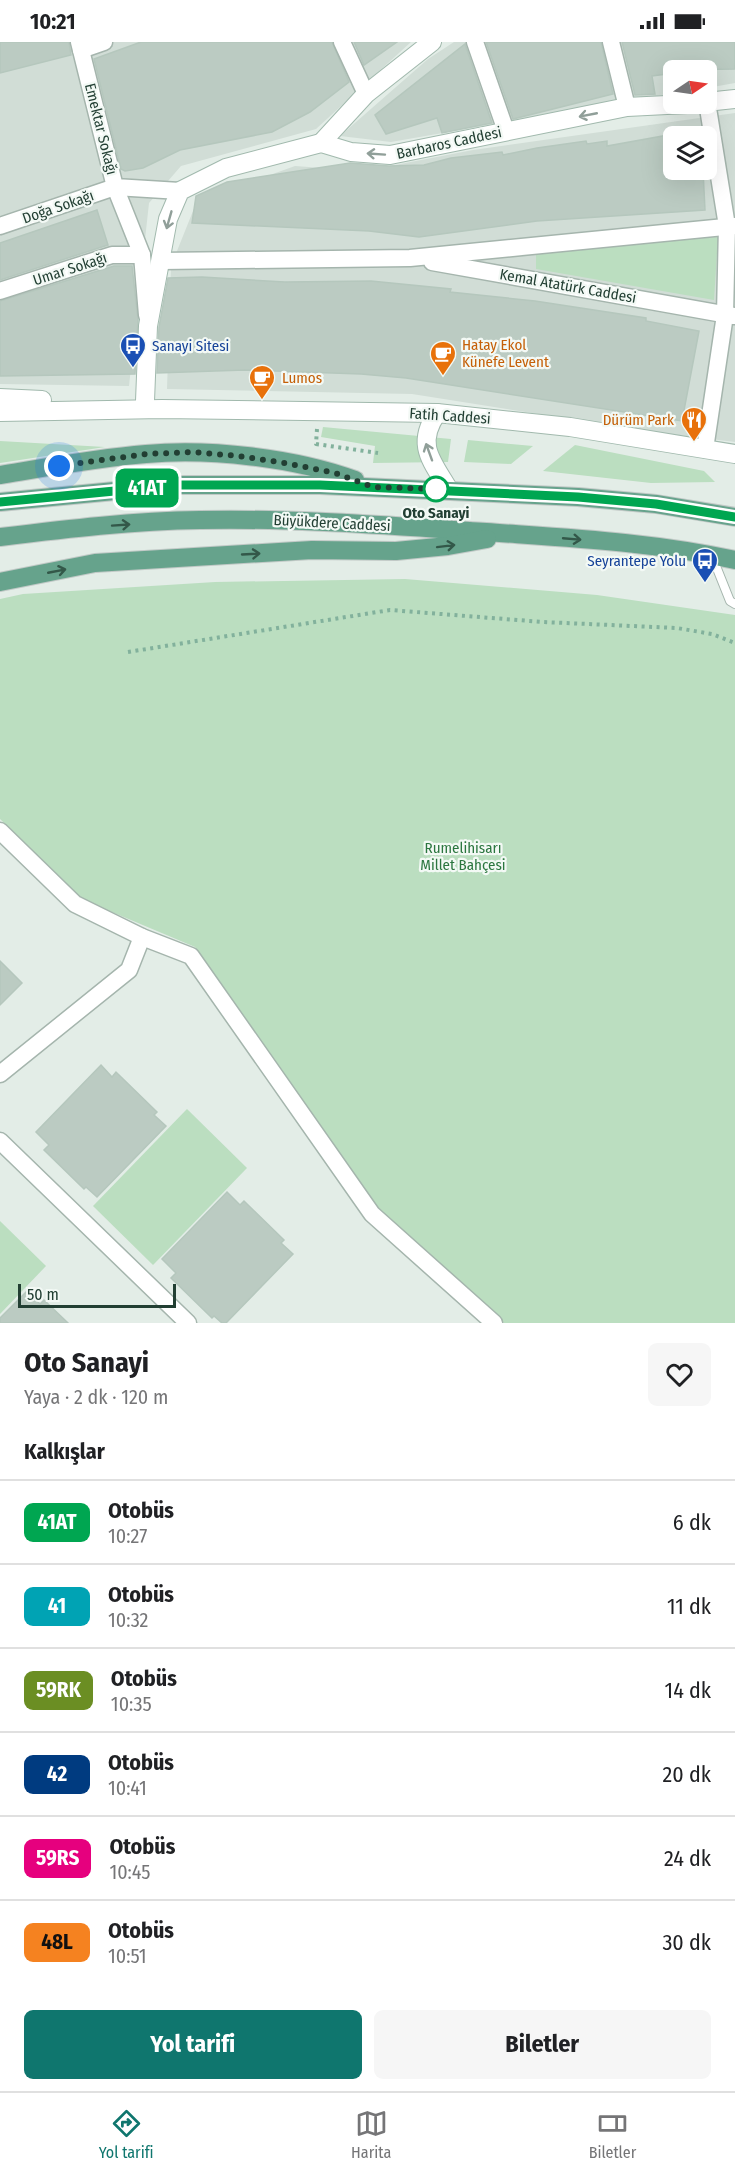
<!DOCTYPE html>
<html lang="tr">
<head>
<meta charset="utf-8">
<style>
	body { margin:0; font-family:"Fira Sans Condensed",sans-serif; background:#f6f6f6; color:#202124; height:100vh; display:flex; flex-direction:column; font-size:22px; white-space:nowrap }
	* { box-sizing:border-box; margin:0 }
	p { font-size:20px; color:#757577 }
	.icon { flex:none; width:33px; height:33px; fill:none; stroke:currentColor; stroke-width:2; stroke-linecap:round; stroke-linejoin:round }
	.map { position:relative; height:1281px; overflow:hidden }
	.sheet { display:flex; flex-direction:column; background:#fff; flex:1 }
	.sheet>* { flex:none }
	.badge { padding:0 12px; border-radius:9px; font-size:21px; line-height:39px }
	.needle { width:39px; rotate:77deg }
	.fabs { position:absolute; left:663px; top:18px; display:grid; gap:12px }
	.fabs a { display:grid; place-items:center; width:54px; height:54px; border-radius:9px; background:#fff; box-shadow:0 6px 24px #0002; font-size:30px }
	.scale { position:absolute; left:18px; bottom:15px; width:158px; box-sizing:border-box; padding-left:6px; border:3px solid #223f33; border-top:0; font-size:16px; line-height:21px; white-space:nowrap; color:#223f33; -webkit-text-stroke:4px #f3f9f5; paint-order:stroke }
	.you { position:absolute; width:30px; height:30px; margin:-15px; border:4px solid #fff; border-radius:50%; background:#1a73e8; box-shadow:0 0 0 9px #1a73e833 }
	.map>.badge { position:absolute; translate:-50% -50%; box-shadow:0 0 0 3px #fff }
	h2 { padding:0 24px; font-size:22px; line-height:54px }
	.round { display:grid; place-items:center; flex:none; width:63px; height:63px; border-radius:9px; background:#f6f6f6 }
	.head { display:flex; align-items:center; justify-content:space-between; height:102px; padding:0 24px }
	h1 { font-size:28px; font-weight:700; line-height:45px }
	.action { display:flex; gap:12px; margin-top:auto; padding:12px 24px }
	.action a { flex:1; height:69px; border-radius:9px; background:#0f766e; color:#fff; font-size:24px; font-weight:700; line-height:69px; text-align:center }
	.action a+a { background:#f6f6f6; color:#202124 }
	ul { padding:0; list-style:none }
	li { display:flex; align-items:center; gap:18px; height:84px; padding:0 24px; border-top:2px solid #e0e0e0 }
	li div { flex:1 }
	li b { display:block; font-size:22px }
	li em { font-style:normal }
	li .badge { min-width:66px; font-weight:700; text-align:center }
	.status { display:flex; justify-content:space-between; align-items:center; height:42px; padding:0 30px; background:#fff; direction:ltr }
	.status svg { height:16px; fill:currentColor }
	.dock { display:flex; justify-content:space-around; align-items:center; height:84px; border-top:2px solid #e0e0e0; background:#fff; font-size:16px; color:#757577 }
	.dock a { display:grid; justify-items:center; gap:3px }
	.dock .current { color:#0f766e }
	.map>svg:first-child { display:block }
</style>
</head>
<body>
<div class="status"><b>10:21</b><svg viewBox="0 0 49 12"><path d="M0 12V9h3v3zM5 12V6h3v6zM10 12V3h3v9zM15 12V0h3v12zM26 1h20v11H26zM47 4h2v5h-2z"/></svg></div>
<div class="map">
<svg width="735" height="1281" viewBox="0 0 735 1281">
	<rect width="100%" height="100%" fill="#e3ede7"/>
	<g fill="#d1ddd6" fill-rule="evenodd">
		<path d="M0,0H411L316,87L181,124L149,161L129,344L0,342Z"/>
		<path d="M454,0H735V41L707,46L706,28H674L673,51L391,100L340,94L428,17Z"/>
		<path d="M735,71V400L646,389L412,352L167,347L171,224L197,159L295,124L364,129L473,108ZM674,94H706V128H674Z"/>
	</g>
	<g fill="#bbdec0">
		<path d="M718,195L714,258L536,227V210Z"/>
		<path d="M323,385L451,397L448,420L373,421L375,404L321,395Z"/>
		<path d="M468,398L533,404L511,422L464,420Z"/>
		<path d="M0,399L105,405L0,421Z"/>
		<path d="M575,403L704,429L715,440L651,441L543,429Z"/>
		<path d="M405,537L597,553L735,573V1281H504L371,1161L195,905L81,857L0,777V557L23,552L215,540Z"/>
		<path d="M187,1067L247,1126L153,1223L93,1164Z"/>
		<path d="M0,1179L46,1224L0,1272Z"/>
	</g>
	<g fill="#bbcbc2" stroke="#b5c7bd" stroke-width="1.5">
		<path d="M0,0H69L71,13L0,31Z"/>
		<path d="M141,0H332L349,40L310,70L272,90L180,108L143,126L125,129L121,127L94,17Z"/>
		<path d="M354,0H397L364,23Z"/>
		<path d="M486,0H601L613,52L513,77Z"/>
		<path d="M622,0H735V27L674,28V31L652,34L655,52L635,53Z"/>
		<path d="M465,2L492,81L442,91L437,76L386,92L375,73Z"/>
		<path d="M674,92V128H703L705,168L537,179L419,195L369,189L192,181L196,154L227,140L350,121L389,124L424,123L451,116L502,110L503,113L537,106L586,99L587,102L607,99V104Z"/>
		<path d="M97,168L108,203L0,238V201Z"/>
		<path d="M114,224H132L138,278L135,332L0,334V259Z"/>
		<path d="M202,235L285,240L371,239L451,247L450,250L535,259L646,276V279L699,289L682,379L406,336L361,332L245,328L157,331L159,285L168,236Z"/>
		<path d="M0,919L22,941L0,963Z"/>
		<path d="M101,1023L112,1035L116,1030L157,1070L154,1073L166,1084L97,1155L86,1145L84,1147L44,1108L49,1103L36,1090Z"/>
		<path d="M227,1150L240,1163L244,1159L284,1198L281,1201L293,1212L226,1281H222L214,1274L212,1276L171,1236L176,1231L162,1217Z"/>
		<path d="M27,1249L40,1262L44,1258L68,1281H0V1276Z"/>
	</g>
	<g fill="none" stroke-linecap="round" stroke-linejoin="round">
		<defs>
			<path id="lane" d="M712,514L730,559L735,562"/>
			<g id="street">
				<path d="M79,0L115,145L180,149"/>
				<path d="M342,0L366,52"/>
				<path d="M475,0L506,89"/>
				<path d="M611,0L627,65"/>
				<path d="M81,8L104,0"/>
				<path d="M0,184L115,145L142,213L147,273"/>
				<path d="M161,219L410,216L735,184"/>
				<path d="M432,220L734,274"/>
				<path d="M0,249L112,213H142"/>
				<path d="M705,407L725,273L727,184L707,60"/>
				<path d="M0,789L75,862L142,895L191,914L372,1172L494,1281"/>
				<path d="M0,1032L129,928L142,895"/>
				<path d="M0,1099L188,1281"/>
			</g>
			<g id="secondary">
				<path d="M706,60L735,57"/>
				<path d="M321,101L366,52L432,0"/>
				<path d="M0,356L42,358"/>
				<path d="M145,359L148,284L168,177L180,149L226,126L321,101L351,110L390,113L627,65L687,62"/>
				<path d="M0,370L162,367L437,371L570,385L735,412"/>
				<path d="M437,371C415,403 432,419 449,448"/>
			</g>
			<g id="primary">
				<path d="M0,433C48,425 97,416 146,412C209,406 295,416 355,438"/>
				<path d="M0,460L177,443H320L578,455L656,462L735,475"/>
				<path d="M0,495C66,487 133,479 200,478C295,476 391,484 486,490C569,496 653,500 735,518"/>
				<path d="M0,540L95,521L312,508L396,509L448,504L487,497"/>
			</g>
		</defs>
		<use href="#lane" stroke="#a5b5ad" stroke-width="10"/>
		<use href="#street" stroke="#a5b5ad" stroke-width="19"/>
		<use href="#secondary" stroke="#a1b9ad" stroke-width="20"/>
		<use href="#primary" stroke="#c1c9c6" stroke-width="20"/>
		<g stroke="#82b19c" stroke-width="4" stroke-dasharray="3 4.5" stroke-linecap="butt">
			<path d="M317,387L316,402L378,411"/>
			<path d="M128,610L390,568L543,580L677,586L712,592L735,601"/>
		</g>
		<use href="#lane" stroke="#fff" stroke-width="8"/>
		<use href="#street" stroke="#fff" stroke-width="16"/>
		<use href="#secondary" stroke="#fff" stroke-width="18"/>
		<use href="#primary" stroke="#66a38c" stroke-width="18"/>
	</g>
	<defs><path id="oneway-shaft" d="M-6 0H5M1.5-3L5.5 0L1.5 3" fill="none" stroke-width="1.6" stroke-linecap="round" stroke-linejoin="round" transform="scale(1.5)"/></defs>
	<g stroke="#909f99">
		<use href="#oneway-shaft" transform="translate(588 73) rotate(169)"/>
		<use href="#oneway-shaft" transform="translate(376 112) rotate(-176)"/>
		<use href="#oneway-shaft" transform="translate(169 178) rotate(106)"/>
		<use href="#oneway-shaft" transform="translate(429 410) rotate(-110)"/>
	</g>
	<g stroke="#335849">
		<use href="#oneway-shaft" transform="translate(121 483) rotate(-4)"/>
		<use href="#oneway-shaft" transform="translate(572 497) rotate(5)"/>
		<use href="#oneway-shaft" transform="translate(446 504) rotate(-7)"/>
		<use href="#oneway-shaft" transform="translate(251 512) rotate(-3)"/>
		<use href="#oneway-shaft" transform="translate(57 529) rotate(-11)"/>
	</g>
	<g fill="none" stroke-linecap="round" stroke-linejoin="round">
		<defs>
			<path id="line" d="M0,460L177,443H320L578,455L656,462L735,475"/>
		</defs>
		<use href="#line" stroke="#fff" stroke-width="14"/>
		<use href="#line" stroke="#00a651" stroke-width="9"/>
		<path stroke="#223f33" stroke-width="6" stroke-dasharray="0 10.8" d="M59,424L146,412L193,410L238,414L285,421L335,431L373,445L436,447"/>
	</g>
	<defs>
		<symbol id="bus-pin" viewBox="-11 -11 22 30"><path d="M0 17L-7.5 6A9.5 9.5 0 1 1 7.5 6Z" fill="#1a4fb4" stroke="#f3f9f5"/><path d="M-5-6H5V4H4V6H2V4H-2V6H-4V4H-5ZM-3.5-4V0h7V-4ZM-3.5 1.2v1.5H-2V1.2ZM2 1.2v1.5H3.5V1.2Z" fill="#fff"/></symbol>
		<symbol id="cafe-pin" viewBox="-11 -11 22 30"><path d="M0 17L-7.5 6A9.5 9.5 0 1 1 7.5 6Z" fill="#e8710a" stroke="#f3f9f5"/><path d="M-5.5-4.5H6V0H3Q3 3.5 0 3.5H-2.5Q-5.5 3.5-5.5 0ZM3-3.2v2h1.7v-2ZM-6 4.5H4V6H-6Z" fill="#fff"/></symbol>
		<symbol id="restaurant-pin" viewBox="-11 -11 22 30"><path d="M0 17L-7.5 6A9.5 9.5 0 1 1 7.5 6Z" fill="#e8710a" stroke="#f3f9f5"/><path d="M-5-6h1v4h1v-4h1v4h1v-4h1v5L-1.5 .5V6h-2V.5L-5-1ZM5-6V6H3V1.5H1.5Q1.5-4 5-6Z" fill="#fff"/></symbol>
	</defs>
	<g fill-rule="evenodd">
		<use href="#bus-pin" x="118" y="289" width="30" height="40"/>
		<use href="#cafe-pin" x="428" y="297" width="30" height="40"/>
		<use href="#cafe-pin" x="247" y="321" width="30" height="40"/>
		<use href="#restaurant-pin" x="679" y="363" width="30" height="40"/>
		<use href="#bus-pin" x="690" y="504" width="30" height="40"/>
	</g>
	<circle fill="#fff" stroke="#00a651" stroke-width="3" cx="436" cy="447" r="12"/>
	<g text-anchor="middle" stroke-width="4.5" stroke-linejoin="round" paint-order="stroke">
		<g font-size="15" fill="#223f33" stroke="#f3f9f5">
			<text transform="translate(101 87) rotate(76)" y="5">Emektar Sokağı</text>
			<text transform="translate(449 101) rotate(-12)" y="5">Barbaros Caddesi</text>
			<text transform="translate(58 165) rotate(-19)" y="5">Doğa Sokağı</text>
			<text transform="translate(70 227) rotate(-18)" y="5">Umar Sokağı</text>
			<text transform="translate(568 244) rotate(10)" y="5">Kemal Atatürk Caddesi</text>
			<text transform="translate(450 374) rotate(4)" y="5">Fatih Caddesi</text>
			<text transform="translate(332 481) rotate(3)" y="5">Büyükdere Caddesi</text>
		</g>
		<g font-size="15" fill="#c56008" stroke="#f3f9f5" text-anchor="start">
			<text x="462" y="308">Hatay Ekol<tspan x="462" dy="17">Künefe Levent</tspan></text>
			<text x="282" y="341">Lumos</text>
			<text x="674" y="383" text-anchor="end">Dürüm Park</text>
		</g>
		<g font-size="15" fill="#164399" stroke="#f3f9f5" text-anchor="start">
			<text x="152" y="309">Sanayi Sitesi</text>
			<text x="686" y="524" text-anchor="end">Seyrantepe Yolu</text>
		</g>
		<g font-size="15" font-weight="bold" fill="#223f33" stroke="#f3f9f5">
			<text x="436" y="476">Oto Sanayi</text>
		</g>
		<g font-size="15" fill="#2b763f" stroke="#f3f9f5">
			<text x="463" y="811">Rumelihisarı<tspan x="463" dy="17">Millet Bahçesi</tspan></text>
		</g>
	</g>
</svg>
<div class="fabs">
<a><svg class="needle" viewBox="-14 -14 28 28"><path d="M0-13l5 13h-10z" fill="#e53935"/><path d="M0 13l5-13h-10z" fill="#757577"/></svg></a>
<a><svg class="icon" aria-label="layers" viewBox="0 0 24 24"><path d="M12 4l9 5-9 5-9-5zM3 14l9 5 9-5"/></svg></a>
</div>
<div class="scale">50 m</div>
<div class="you" style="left:59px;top:424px"></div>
<b class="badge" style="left:147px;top:446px;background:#00a651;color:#fff">41AT</b>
</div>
<section class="sheet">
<div class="head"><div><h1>Oto Sanayi</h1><p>Yaya · 2 dk · 120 m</p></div><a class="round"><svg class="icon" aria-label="heart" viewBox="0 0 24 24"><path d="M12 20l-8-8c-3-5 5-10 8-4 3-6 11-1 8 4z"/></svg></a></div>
<h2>Kalkışlar</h2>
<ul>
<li><span class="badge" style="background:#00a651;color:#fff">41AT</span><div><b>Otobüs</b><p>10:27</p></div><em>6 dk</em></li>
<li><span class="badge" style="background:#00a3b4;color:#fff">41</span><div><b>Otobüs</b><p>10:32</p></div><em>11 dk</em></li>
<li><span class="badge" style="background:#6b8e23;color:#fff">59RK</span><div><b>Otobüs</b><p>10:35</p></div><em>14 dk</em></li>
<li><span class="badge" style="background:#003b80;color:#fff">42</span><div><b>Otobüs</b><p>10:41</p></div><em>20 dk</em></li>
<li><span class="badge" style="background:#e6007e;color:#fff">59RS</span><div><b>Otobüs</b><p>10:45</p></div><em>24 dk</em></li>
<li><span class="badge" style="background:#f58220;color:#111">48L</span><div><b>Otobüs</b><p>10:51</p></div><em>30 dk</em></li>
</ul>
<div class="action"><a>Yol tarifi</a><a>Biletler</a></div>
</section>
<nav class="dock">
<a class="current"><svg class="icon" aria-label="directions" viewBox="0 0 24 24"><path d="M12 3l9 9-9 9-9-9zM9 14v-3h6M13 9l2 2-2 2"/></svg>Yol tarifi</a>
<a><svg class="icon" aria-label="map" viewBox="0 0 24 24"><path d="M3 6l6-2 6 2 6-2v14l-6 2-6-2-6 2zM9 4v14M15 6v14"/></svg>Harita</a>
<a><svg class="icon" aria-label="tickets" viewBox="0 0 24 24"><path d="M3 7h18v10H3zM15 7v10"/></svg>Biletler</a>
</nav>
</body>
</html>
